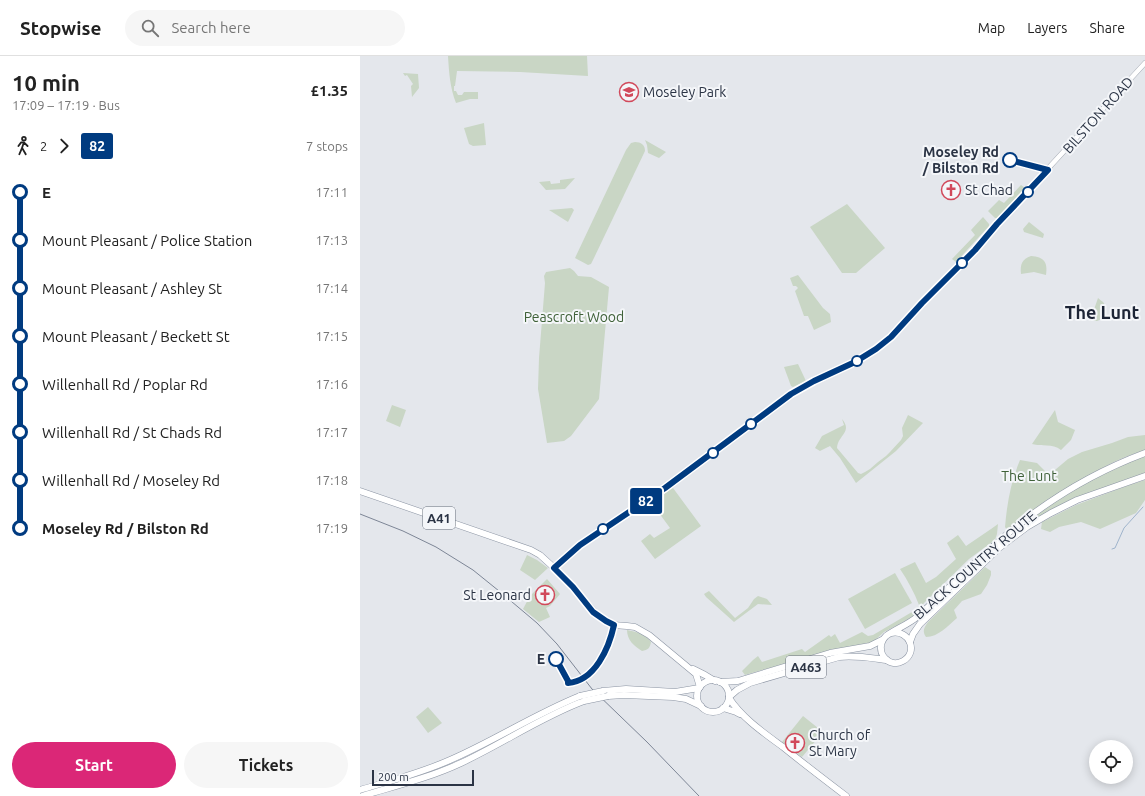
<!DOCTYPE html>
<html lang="en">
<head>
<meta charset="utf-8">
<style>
	body { margin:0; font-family:Ubuntu,sans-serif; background:#f6f6f6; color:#222; height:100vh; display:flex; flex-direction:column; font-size:15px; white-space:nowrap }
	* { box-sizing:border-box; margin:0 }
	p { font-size:13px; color:#767676 }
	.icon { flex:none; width:22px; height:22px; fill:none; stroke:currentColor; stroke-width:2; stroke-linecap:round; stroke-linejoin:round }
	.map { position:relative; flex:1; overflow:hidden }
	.panel { display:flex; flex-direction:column; background:#fff; width:360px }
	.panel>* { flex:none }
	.badge { padding:0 8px; border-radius:3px; font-size:14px; line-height:26px }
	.tools { position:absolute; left:729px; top:684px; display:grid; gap:8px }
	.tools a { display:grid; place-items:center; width:44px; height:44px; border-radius:50%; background:#fff; box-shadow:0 2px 10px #0003; font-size:20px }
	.scale { position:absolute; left:12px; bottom:10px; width:102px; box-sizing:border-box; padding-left:4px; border:2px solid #2b3445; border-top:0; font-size:11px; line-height:14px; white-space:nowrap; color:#2b3445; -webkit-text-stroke:3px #f4f6f9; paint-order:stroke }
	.map>.badge { position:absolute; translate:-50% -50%; box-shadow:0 0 0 2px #fff }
	.legs { display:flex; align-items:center; gap:6px; height:44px; padding:0 12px; font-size:13px }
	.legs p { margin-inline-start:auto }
	.summary { display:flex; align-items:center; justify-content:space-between; height:68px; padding:0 12px }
	h1 { font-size:22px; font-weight:700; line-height:30px }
	.primary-button { display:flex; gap:8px; margin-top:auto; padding:8px 12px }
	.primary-button a { flex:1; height:46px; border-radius:24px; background:#db2777; color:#fff; font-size:16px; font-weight:700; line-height:46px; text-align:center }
	.primary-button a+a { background:#f6f6f6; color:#222 }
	ul { padding:0 12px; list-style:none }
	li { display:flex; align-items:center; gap:14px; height:48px; font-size:15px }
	li i { display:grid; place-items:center; width:6px; height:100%; margin:0 5px; background:currentColor }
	li i::after { content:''; width:10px; height:10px; margin:-5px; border:3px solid; border-radius:50%; background:#fff }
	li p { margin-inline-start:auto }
	li:first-child i { background:linear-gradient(#0000 50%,currentColor 0) }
	li:last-child i { background:linear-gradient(currentColor 50%,#0000 0) }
	header { display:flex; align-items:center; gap:24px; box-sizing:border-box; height:56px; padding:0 20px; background:#fff; border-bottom:1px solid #e0e0e0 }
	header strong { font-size:19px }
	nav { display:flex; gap:22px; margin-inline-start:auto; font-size:14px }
	.search { width:280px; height:36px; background:#f6f6f6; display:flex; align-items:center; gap:10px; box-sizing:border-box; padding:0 14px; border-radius:22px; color:#767676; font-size:15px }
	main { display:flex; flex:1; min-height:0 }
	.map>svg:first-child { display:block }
</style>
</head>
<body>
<header>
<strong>Stopwise</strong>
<div class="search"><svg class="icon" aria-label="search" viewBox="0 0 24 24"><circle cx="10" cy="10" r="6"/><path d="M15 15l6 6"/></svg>Search here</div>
<nav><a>Map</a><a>Layers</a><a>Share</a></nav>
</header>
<main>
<section class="panel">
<div class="summary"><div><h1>10 min</h1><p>17:09 – 17:19 · Bus</p></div><b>£1.35</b></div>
<div class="legs"><svg class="icon" aria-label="walk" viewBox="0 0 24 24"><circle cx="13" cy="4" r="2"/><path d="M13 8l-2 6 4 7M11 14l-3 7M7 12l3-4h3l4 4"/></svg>2<svg class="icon" aria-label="forward" viewBox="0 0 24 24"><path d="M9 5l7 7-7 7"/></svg><b class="badge" style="background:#003b80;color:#fff">82</b><p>7 stops</p></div>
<ul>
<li><i style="color:#003b80"></i><b>E</b><p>17:11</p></li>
<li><i style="color:#003b80"></i><span>Mount Pleasant / Police Station</span><p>17:13</p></li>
<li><i style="color:#003b80"></i><span>Mount Pleasant / Ashley St</span><p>17:14</p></li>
<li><i style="color:#003b80"></i><span>Mount Pleasant / Beckett St</span><p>17:15</p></li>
<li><i style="color:#003b80"></i><span>Willenhall Rd / Poplar Rd</span><p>17:16</p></li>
<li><i style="color:#003b80"></i><span>Willenhall Rd / St Chads Rd</span><p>17:17</p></li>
<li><i style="color:#003b80"></i><span>Willenhall Rd / Moseley Rd</span><p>17:18</p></li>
<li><i style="color:#003b80"></i><b>Moseley Rd / Bilston Rd</b><p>17:19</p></li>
</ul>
<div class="primary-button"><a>Start</a><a>Tickets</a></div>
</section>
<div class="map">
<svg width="785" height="740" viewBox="0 0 785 740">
	<rect width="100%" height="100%" fill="#e4e7ec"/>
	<g fill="#c9d6c5">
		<path d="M88,0H227L228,20L160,16L97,15L95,30H94V35H96L98,39H102L104,36H118V43H110L96,47C90,32 89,16 88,0Z"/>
		<path d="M43,17L58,18L59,32L52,41L51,30L53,28L47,19L45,20Z"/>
		<path d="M124,67L126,89L113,90L109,88L104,72Z"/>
		<path d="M285,84L306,96L299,102L288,97L287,89Z"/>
		<path d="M275,86C281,86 285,89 285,95L233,204L231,208L228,209L215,202L266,94L271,87Z"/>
		<path d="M215,122L205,133L186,134L179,126L190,125L191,128L200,127V124Z"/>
		<path d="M661,129L665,132L637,162H635L628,155L639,144L644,147Z"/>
		<path d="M487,148L525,192L496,217H482L450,171Z"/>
		<path d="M212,152L214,154L208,166L189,154Z"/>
		<path d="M623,161L629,168V170L596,206L592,203L615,179L611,174Z"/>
		<path d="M669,166L684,178L683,182L664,176L663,173Z"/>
		<path d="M671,200C684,201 688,206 686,219L674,216L661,218C660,208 662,203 671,200Z"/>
		<path d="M210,212L214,215L218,220L231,221L249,231L239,343L211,380L204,385L187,387L178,333L179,302L185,227L184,220L186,216Z"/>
		<path d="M438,219L463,252L470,258L471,266L454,274L448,260H444L435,235L438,232L436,230H433L430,222Z"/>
		<path d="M738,242C740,244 742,245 743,246C749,252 745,263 737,265C736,265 731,265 730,265Z"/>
		<path d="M438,308L446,325L433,331L431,330L424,311Z"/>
		<path d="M32,349L46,354L40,371L26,365Z"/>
		<path d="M695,354L698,366L715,374L711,384L701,394C692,387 682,391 672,388Z"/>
		<path d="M548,359L563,367L536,395L496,427L480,402L470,390L460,395L455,392L462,380L484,369L482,363C493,376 478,379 477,392L498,417L501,418L505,416L510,413L518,406L526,400L530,396L541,384L543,380L542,372Z"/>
		<path d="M785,379V395C760,400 737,415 716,428C692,442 668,456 647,474L645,471C647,447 651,425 660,404L677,407L689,419L708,403L722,396L752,387L768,381Z"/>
		<path d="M785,399V419L739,434L649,482V479L689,450L729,425Z"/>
		<path d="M785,424V444L776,457L740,473L721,466L699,471L690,476L681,473L682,466L716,449L769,429Z"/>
		<path d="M313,432L341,470L295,503L281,485L290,478L294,482L310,472L291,446Z"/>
		<path d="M638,468L637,478L635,484L609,503L564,547L555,559L538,569L524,576L514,585L509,587L473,594L385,619L382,615L393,604L398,600L402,606L442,593L445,596L469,579L471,581L475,578L480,587L502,576L508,580L513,579L557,553L559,549C554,536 548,525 540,513L555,506L566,527L576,521L596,503L587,487L598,479L606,490L631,473Z"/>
		<path d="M167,499L177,504L188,512L175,524L160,514Z"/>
		<path d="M625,511L631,515V519L627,529L621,538L602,545L594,554L597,562C588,570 578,581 566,581C562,575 564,572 568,566Z"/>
		<path d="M535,517L552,547L505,573L488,543Z"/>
		<path d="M187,523L200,538L190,550L186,552L190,561L179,566L163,553L170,540Z"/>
		<path d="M349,535L375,562L388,552L394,543L398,540L407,543L412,549L398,548L374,566L346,541L344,538Z"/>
		<path d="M267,574C276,576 286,578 291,586C290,592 288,594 282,595C274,590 267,584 267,574Z"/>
		<path d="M68,651L82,667L68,677L56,661Z"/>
		<path d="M443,660L463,676L442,701L422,686Z"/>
	</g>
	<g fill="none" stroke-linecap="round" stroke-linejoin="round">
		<path stroke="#9fb4cc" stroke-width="1" d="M752,493L755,492L764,472L783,451"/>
		<defs>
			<path id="secondary" d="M195,512L220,489L305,432L431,338L454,325L495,306L516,293L531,281L562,247L615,194L637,168L785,7"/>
			<g id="highway">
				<path d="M0,435L171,494L180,499L201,518L237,559L253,569L267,570L275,571L289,579L336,618L340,631"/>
				<path d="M531,577C549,573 559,596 543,605C527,614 513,593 526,580C536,573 547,569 557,561C589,533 618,502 651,475C691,442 737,415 785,397"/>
				<path d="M550,586L553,578L560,568L639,492L667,471L691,457L717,444L785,420"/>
				<path d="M333,613L345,619L355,625"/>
				<circle cx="353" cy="640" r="16"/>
				<path d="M360,626L378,625L470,597L510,590L522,584"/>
				<path d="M243,635L266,633L315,636L339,632"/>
				<path d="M248,640L264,639L313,641L326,643L341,650"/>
				<path d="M369,641L377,634L390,627L479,601C495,599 511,602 527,604"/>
				<path d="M369,642C382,662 404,677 423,691C444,708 465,724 486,740"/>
				<path d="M363,652L376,656L380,658"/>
				<path d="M0,734C30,725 61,717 90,704C134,685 175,658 220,640"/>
				<path d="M2,740C35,730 69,722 101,707C142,688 181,661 224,645"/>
			</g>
		</defs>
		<use href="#secondary" stroke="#a9aeb7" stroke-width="5.5"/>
		<use href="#highway" stroke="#8b94a3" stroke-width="7"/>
		<use href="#secondary" stroke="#fff" stroke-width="4.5"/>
		<use href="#highway" stroke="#fff" stroke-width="6"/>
		<path stroke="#7d8696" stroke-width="1" d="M0,458L43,475L76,491L113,514L139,535L177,567L197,588L232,633L287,686L339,740"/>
		<defs>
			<g id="highway-bridge">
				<path d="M220,640L243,635"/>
				<path d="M224,645L248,640"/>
			</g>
		</defs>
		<use href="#highway-bridge" stroke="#8b94a3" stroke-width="7" stroke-linecap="butt"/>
		<use href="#highway-bridge" stroke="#fff" stroke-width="6"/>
	</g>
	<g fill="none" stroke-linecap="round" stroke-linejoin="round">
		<defs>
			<path id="line-1" d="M196,603L208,625V627C235,625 249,592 254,569L246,565L233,556L213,531L194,512L220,489L305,432L431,338L454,325L495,306L516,293L531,281L562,247L615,194L637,168L688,114L650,104"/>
		</defs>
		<use href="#line-1" stroke="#fff" stroke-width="9"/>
		<use href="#line-1" stroke="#003b80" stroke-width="6"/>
	</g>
	<defs>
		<symbol id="school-ring" viewBox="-11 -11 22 22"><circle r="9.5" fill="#f4f6f9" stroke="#d1495b" stroke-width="1.5"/><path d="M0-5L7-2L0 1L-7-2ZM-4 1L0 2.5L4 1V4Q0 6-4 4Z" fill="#d1495b"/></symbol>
		<symbol id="church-ring" viewBox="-11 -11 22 22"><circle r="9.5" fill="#f4f6f9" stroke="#d1495b" stroke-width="1.5"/><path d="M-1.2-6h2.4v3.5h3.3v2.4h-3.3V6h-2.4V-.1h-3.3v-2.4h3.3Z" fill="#d1495b"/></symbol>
	</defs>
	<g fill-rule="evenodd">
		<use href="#school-ring" x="258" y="25" width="22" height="22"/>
		<use href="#church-ring" x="580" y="123" width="22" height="22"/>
		<use href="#church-ring" x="174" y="528" width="22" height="22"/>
		<use href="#church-ring" x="424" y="676" width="22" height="22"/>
	</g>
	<g fill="#fff" stroke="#003b80" stroke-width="2">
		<circle cx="650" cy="104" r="7"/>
		<circle cx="668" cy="136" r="5"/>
		<circle cx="602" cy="207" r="5"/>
		<circle cx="497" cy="305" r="5"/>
		<circle cx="391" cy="368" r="5"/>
		<circle cx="353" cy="397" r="5"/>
		<circle cx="243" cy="473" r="5"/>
		<circle cx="196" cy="603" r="7"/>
	</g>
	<g text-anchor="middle" stroke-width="4" stroke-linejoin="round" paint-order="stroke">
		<g fill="#f4f6f9" stroke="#676e7b" stroke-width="1">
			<rect x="63" y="451" width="32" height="22" rx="3"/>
			<rect x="426" y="600" width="40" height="22" rx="3"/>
		</g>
		<g font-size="13" font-weight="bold" fill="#2b3445">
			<text x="79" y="467">A41</text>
			<text x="446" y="616">A463</text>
		</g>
		<g font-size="14" fill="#2b3445" stroke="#f4f6f9" text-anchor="start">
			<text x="283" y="41">Moseley Park</text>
			<text x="605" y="139">St Chad</text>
			<text x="171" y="544" text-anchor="end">St Leonard</text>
			<text x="449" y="684">Church of<tspan x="449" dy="16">St Mary</tspan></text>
		</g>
		<g font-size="14" fill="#2b3445" stroke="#f4f6f9">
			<text transform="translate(738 59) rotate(-48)" y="5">BILSTON ROAD</text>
			<text transform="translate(615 509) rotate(-41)" y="5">BLACK COUNTRY ROUTE</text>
		</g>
		<g font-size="14" font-weight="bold" fill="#2b3445" stroke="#f4f6f9" text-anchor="end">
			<text x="639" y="101">Moseley Rd<tspan x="639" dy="16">/ Bilston Rd</tspan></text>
			<text x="185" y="608">E</text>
		</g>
		<g font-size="14" fill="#3f6138" stroke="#f4f6f9">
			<text x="214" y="266">Peascroft Wood</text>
			<text x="669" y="425">The Lunt</text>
		</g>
		<g font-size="18" font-weight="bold" fill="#1d2536" stroke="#f4f6f9">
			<text x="742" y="263">The Lunt</text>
		</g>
	</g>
</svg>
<div class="tools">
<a><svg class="icon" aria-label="locate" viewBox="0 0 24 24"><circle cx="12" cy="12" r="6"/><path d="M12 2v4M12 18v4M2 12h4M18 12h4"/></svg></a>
</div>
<div class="scale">200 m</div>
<b class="badge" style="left:286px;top:445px;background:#003b80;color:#fff">82</b>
</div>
</main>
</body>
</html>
